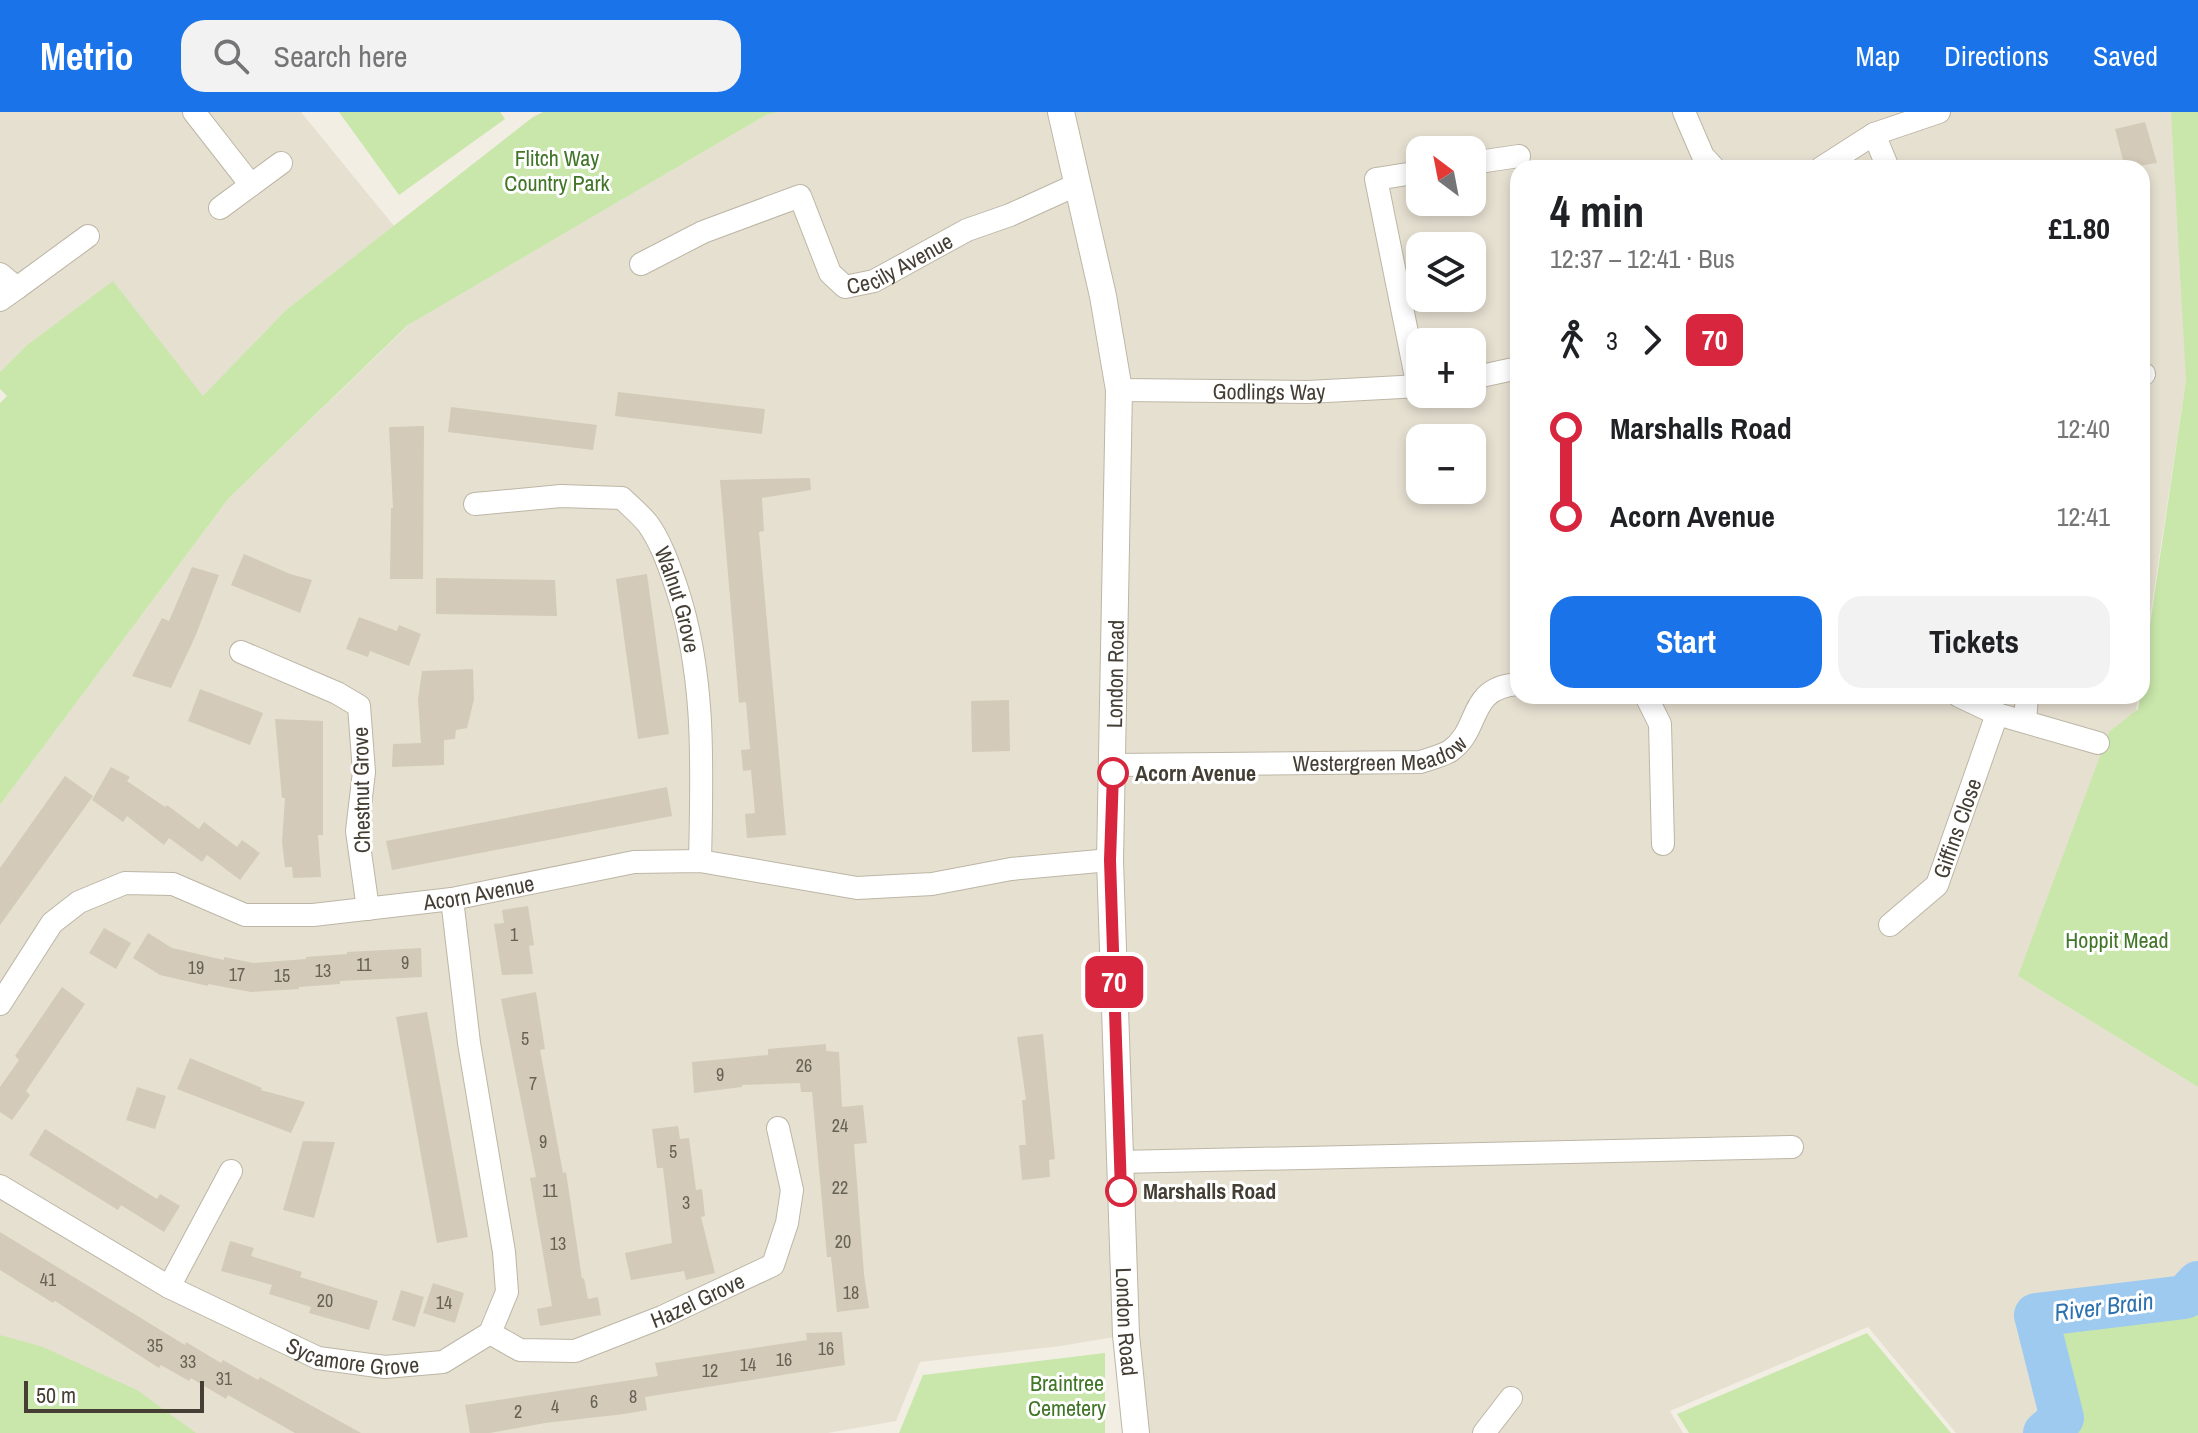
<!DOCTYPE html>
<html lang="en">
<head>
<meta charset="utf-8">
<style>
	body { margin:0; font-family:"Archivo Narrow",sans-serif; background:#f2f2f2; color:#202124; height:100vh; display:flex; flex-direction:column; font-size:30px; white-space:nowrap }
	* { box-sizing:border-box; margin:0 }
	p { font-size:26px; color:#757577 }
	.icon { flex:none; width:44px; height:44px; fill:none; stroke:currentColor; stroke-width:2; stroke-linecap:round; stroke-linejoin:round }
	.map { position:relative; flex:1; overflow:hidden }
	.drawer { position:absolute; left:1510px; top:48px; width:640px; height:544px; display:flex; flex-direction:column; background:#fff; border-radius:24px; box-shadow:0 4px 12px #0003 }
	.drawer>* { flex:none }
	.badge { padding:0 16px; border-radius:12px; font-size:28px; line-height:52px }
	.needle { width:52px; rotate:328deg }
	.tools { position:absolute; left:1406px; top:24px; display:grid; gap:16px }
	.tools a { display:grid; place-items:center; width:80px; height:80px; border-radius:16px; background:#fff; box-shadow:0 4px 12px #0003; font-size:40px }
	.scale { position:absolute; left:24px; bottom:20px; width:180px; box-sizing:border-box; padding-left:8px; border:4px solid #443e34; border-top:0; font-size:22px; line-height:28px; white-space:nowrap; color:#443e34; -webkit-text-stroke:6px #fff; paint-order:stroke }
	.map>.badge { position:absolute; translate:-50% -50%; box-shadow:0 0 0 4px #fff }
	.legs { display:flex; align-items:center; gap:12px; height:88px; padding:0 40px; font-size:26px }
	.legs p { margin-inline-start:auto }
	.headline { display:flex; align-items:center; justify-content:space-between; height:136px; padding:0 40px }
	h1 { font-size:44px; font-weight:700; line-height:60px }
	.primary-button { display:flex; gap:16px; margin-top:auto; padding:16px 40px }
	.primary-button a { flex:1; height:92px; border-radius:24px; background:#1a73e8; color:#fff; font-size:32px; font-weight:700; line-height:92px; text-align:center }
	.primary-button a+a { background:#f2f2f2; color:#202124 }
	ul { padding:0 40px; list-style:none }
	li { display:flex; align-items:center; gap:28px; height:88px; font-size:30px }
	li i { display:grid; place-items:center; width:12px; height:100%; margin:0 10px; background:currentColor }
	li i::after { content:''; width:20px; height:20px; margin:-10px; border:6px solid; border-radius:50%; background:#fff }
	li p { margin-inline-start:auto }
	li:first-child i { background:linear-gradient(#0000 50%,currentColor 0) }
	li:last-child i { background:linear-gradient(currentColor 50%,#0000 0) }
	header { display:flex; align-items:center; gap:48px; box-sizing:border-box; height:112px; padding:0 40px; background:#1a73e8; color:#fff }
	header strong { font-size:38px }
	nav { display:flex; gap:44px; margin-inline-start:auto; font-size:28px }
	.search { width:560px; height:72px; background:#f2f2f2; display:flex; align-items:center; gap:20px; box-sizing:border-box; padding:0 28px; border-radius:24px; color:#757577; font-size:30px }
	.map>svg:first-child { display:block }
</style>
</head>
<body>
<header>
<strong>Metrio</strong>
<div class="search"><svg class="icon" aria-label="search" viewBox="0 0 24 24"><circle cx="10" cy="10" r="6"/><path d="M15 15l6 6"/></svg>Search here</div>
<nav><a>Map</a><a>Directions</a><a>Saved</a></nav>
</header>
<div class="map">
<svg width="2198" height="1321" viewBox="0 0 2198 1321">
	<rect width="100%" height="100%" fill="#f2eee3"/>
	<g fill="#e6e0d1" fill-rule="evenodd">
		<path d="M0,0H301L394,114L286,198L203,285L26,234L0,260Z"/>
		<path d="M778,0H2171L2196,255L2186,268L2142,558V56H1518V584H2138L2128,649L2018,864L2198,975V1160L2182,1178L2031,1197L2055,1304L2034,1321H1956L1868,1215L1670,1299L1683,1321H1136L1126,1223L1061,1234L920,1250L896,1309L828,1321H150L0,1230V693L228,387L411,211L766,3ZM1420,38H1472V90H1420ZM1420,134H1472V186H1420ZM1420,230H1472V282H1420ZM1420,326H1472V378H1420Z"/>
	</g>
	<g fill="#c9e7ab">
		<path d="M339,0H500L505,7L399,83Z"/>
		<path d="M543,0H778L766,3L408,213L228,387L0,693V291L7,284L0,277V260L26,234L113,169L203,284L286,198L533,5Z"/>
		<path d="M2171,0H2198V975L2018,864L2109,620L2138,597L2140,584H2142V567L2186,268Z"/>
		<path d="M2198,1181V1321H2051L2068,1305L2044,1209L2190,1190Z"/>
		<path d="M1867,1221L1951,1321H1689L1677,1302Z"/>
		<path d="M0,1223L43,1235L137,1278L196,1321H0Z"/>
		<path d="M1105,1241V1321H899L923,1263Z"/>
	</g>
	<g fill="none" stroke-linecap="round" stroke-linejoin="round">
		<path stroke="#9ecaf0" stroke-width="44" d="M2045,1321L2062,1306L2036,1203L2185,1185L2198,1171"/>
	</g>
	<g fill="#d3cab9">
		<path d="M2145,10L2157,51L2125,56L2115,17Z"/>
		<path d="M618,280L765,297L762,322L615,304Z"/>
		<path d="M451,295L597,313L593,338L448,320Z"/>
		<path d="M424,314L423,467H390L391,396H393L389,315Z"/>
		<path d="M810,366L811,378L762,386L764,419L759,420L786,723L747,726L745,702L755,701L751,658L743,659L741,638L750,637L746,590L739,591L720,368Z"/>
		<path d="M244,442L290,462L312,468L300,501L231,473Z"/>
		<path d="M192,455L219,463L195,525L171,576L132,564L162,506L169,509Z"/>
		<path d="M647,462L669,622L638,627L616,467Z"/>
		<path d="M436,466L555,468L557,504L436,502Z"/>
		<path d="M359,505L397,519L399,513L421,522L409,554L370,539L368,545L346,537Z"/>
		<path d="M473,557L474,587L467,616L456,618L455,627L444,628V653L392,655L393,632L421,631L418,588L422,559Z"/>
		<path d="M200,577L263,601L250,633L188,609Z"/>
		<path d="M1009,588L1010,639L972,640L971,589Z"/>
		<path d="M275,607L323,609V723H318L321,765L293,766L292,755H285L282,730L285,686H282Z"/>
		<path d="M111,655L130,665L127,669L165,695L167,693L199,717L204,710L237,735L242,728L260,741L240,768L207,743L202,750L169,726L164,733L127,704L123,710L92,688Z"/>
		<path d="M65,664L93,684L0,813V756Z"/>
		<path d="M667,675L672,704L392,758L386,729Z"/>
		<path d="M528,794L534,833L529,834L533,862L502,863L494,812L504,811L502,798Z"/>
		<path d="M104,816L131,831L116,857L89,841Z"/>
		<path d="M148,821L172,836L224,848V845L253,851L306,847V845L347,842V840L421,836L422,865L340,869V872L299,875V877L251,880L208,872V874L160,863L133,846Z"/>
		<path d="M62,875L85,892L26,979L30,983L12,1008L0,1000V975L19,948L15,944Z"/>
		<path d="M536,880L545,937L540,938L563,1061L566,1060L582,1167L584,1166L588,1187L598,1185L601,1203L540,1214L537,1197L552,1194L530,1066L536,1065L501,887Z"/>
		<path d="M427,900L468,1125L437,1131L396,905Z"/>
		<path d="M1043,922L1055,1047L1049,1048L1050,1065L1022,1068L1019,1033H1026L1022,988H1026L1017,925Z"/>
		<path d="M826,932V939L839,940L842,995L863,993L867,1031L854,1032L864,1162L869,1196L837,1200L831,1145H827L812,980H801L800,971L742,973V975L694,981L692,950L768,943V937Z"/>
		<path d="M190,946L262,976L261,978L305,990L291,1021L177,977Z"/>
		<path d="M137,975L166,984L155,1017L126,1008Z"/>
		<path d="M678,1014L680,1027L689,1026L696,1078L702,1077L705,1104L701,1105L715,1161L686,1168L684,1159L631,1168L625,1141L672,1131L663,1056H657L652,1017Z"/>
		<path d="M45,1017L157,1087L160,1082L180,1094L164,1120L121,1093L118,1098L29,1043Z"/>
		<path d="M303,1029L335,1030L314,1106L283,1098Z"/>
		<path d="M0,1120L185,1233L186,1230L221,1251L223,1248L258,1268L260,1265L361,1321H295L228,1283L226,1287L191,1266L189,1269L161,1253L159,1256L55,1189L53,1191L0,1158Z"/>
		<path d="M230,1129L254,1136L251,1144L302,1160L300,1165L378,1189L369,1218L309,1201L311,1195L269,1182L272,1173L221,1159Z"/>
		<path d="M433,1171L464,1181L455,1211L423,1201Z"/>
		<path d="M401,1178L424,1185L415,1215L392,1208Z"/>
		<path d="M842,1220L845,1253L645,1285L647,1298L624,1302L545,1311L490,1321H470L465,1293L658,1264L655,1251L807,1228L806,1221Z"/>
	</g>
	<g fill="none" stroke-linecap="round" stroke-linejoin="round">
		<defs>
			<g id="minor">
				<path d="M194,0L251,73"/>
				<path d="M1684,0L1703,44L1714,56"/>
				<path d="M1874,22L1888,56"/>
				<path d="M1472,51L1519,44"/>
				<path d="M1821,56L1874,22L1939,0"/>
				<path d="M220,96L281,51"/>
				<path id="s1" d="M641,152L703,120L800,84L830,161L845,175L874,169L967,118L1010,103L1076,73"/>
				<path d="M0,162L17,176L0,188"/>
				<path d="M17,176L88,124"/>
				<path d="M2142,261L2144,262"/>
				<path d="M1472,266L1518,256"/>
				<path d="M1418,275L1376,67L1420,60"/>
				<path id="s2" d="M1119,278L1308,280L1420,274"/>
				<path id="s3" d="M475,392L561,384L622,386C630,394 641,403 648,412C661,430 669,454 676,474C706,563 702,656 700,749"/>
				<path d="M241,540L337,581L359,594L364,660L357,719L368,797"/>
				<path d="M1646,584L1660,612L1663,732"/>
				<path d="M1959,584L1997,602L2098,631"/>
				<path d="M2025,609L2027,584"/>
				<path id="s4" d="M1113,653L1420,650C1429,647 1442,644 1450,639C1482,617 1466,576 1518,572"/>
				<path id="s5" d="M1890,813L1937,773L1997,602"/>
				<path id="s6" d="M0,892L52,811L79,790L125,771L173,772L245,803H313L452,787L634,750L700,749L857,776L932,772L1011,757L1110,748"/>
				<path d="M1120,1050L1792,1035"/>
				<path id="s7" d="M0,1074L169,1175L318,1246L385,1255L443,1250L490,1221L507,1180L504,1140L469,931L452,787"/>
				<path d="M169,1175L231,1059"/>
				<path id="s8" d="M490,1221L520,1238L575,1239L662,1205L773,1153L787,1111L792,1078L778,1016"/>
				<path d="M1484,1321L1511,1286"/>
			</g>
			<g id="tertiary">
				<path id="s9" d="M1061,0L1103,184L1119,278L1110,748L1126,1223L1136,1321"/>
			</g>
		</defs>
		<use href="#minor" stroke="#bdb6a6" stroke-width="24"/>
		<use href="#tertiary" stroke="#bdb6a6" stroke-width="28"/>
		<use href="#minor" stroke="#fff" stroke-width="22"/>
		<use href="#tertiary" stroke="#fff" stroke-width="26"/>
	</g>
	<g fill="none" stroke-linecap="round" stroke-linejoin="round">
		<defs>
			<path id="line-1" d="M1113,661L1110,748L1121,1079"/>
		</defs>
		<use href="#line-1" stroke="#fff" stroke-width="18"/>
		<use href="#line-1" stroke="#d7263d" stroke-width="12"/>
	</g>
	<g fill="#fff" stroke="#d7263d" stroke-width="4">
		<circle cx="1113" cy="661" r="14"/>
		<circle cx="1121" cy="1079" r="14"/>
	</g>
	<g text-anchor="middle" stroke-width="6" stroke-linejoin="round" paint-order="stroke">
		<g font-size="18" fill="#686155">
			<text x="514" y="829">1</text>
			<text x="405" y="857">9</text>
			<text x="364" y="859">11</text>
			<text x="196" y="862">19</text>
			<text x="323" y="865">13</text>
			<text x="237" y="869">17</text>
			<text x="282" y="870">15</text>
			<text x="525" y="933">5</text>
			<text x="804" y="960">26</text>
			<text x="720" y="969">9</text>
			<text x="533" y="978">7</text>
			<text x="840" y="1020">24</text>
			<text x="543" y="1036">9</text>
			<text x="673" y="1046">5</text>
			<text x="840" y="1082">22</text>
			<text x="550" y="1085">11</text>
			<text x="686" y="1097">3</text>
			<text x="843" y="1136">20</text>
			<text x="558" y="1138">13</text>
			<text x="48" y="1174">41</text>
			<text x="851" y="1187">18</text>
			<text x="325" y="1195">20</text>
			<text x="444" y="1197">14</text>
			<text x="155" y="1240">35</text>
			<text x="826" y="1243">16</text>
			<text x="784" y="1254">16</text>
			<text x="188" y="1256">33</text>
			<text x="748" y="1259">14</text>
			<text x="710" y="1265">12</text>
			<text x="224" y="1273">31</text>
			<text x="633" y="1291">8</text>
			<text x="594" y="1296">6</text>
			<text x="555" y="1301">4</text>
			<text x="518" y="1306">2</text>
		</g>
		<g font-size="22" fill="#417527" stroke="#fff">
			<text x="557" y="54">Flitch Way<tspan x="557" dy="25">Country Park</tspan></text>
			<text x="2117" y="836">Hoppit Mead</text>
			<text x="1067" y="1279">Braintree<tspan x="1067" dy="25">Cemetery</tspan></text>
		</g>
		<g font-size="22" fill="#443e34" stroke="#fff">
			<text dy="8" stroke="none"><textPath href="#s1" startOffset="336">Cecily Avenue</textPath></text>
			<text dy="8" stroke="none"><textPath href="#s2" startOffset="150">Godlings Way</textPath></text>
			<text dy="8" stroke="none"><textPath href="#s3" startOffset="266">Walnut Grove</textPath></text>
			<text transform="translate(1115 562) rotate(-89)" y="8">London Road</text>
			<text dy="8" stroke="none"><textPath href="#s4" startOffset="268">Westergreen Meadow</textPath></text>
			<text transform="translate(361 678) rotate(-91)" y="8">Chestnut Grove</text>
			<text dy="8" stroke="none"><textPath href="#s5" startOffset="122">Giffins Close</textPath></text>
			<text dy="8" stroke="none"><textPath href="#s6" startOffset="542">Acorn Avenue</textPath></text>
			<text dy="8" stroke="none"><textPath href="#s8" startOffset="222">Hazel Grove</textPath></text>
			<text dy="8" stroke="none"><textPath href="#s9" startOffset="1216">London Road</textPath></text>
			<text dy="8" stroke="none"><textPath href="#s7" startOffset="396">Sycamore Grove</textPath></text>
		</g>
		<g font-size="22" font-weight="bold" fill="#443e34" stroke="#fff" text-anchor="start">
			<text x="1135" y="669">Acorn Avenue</text>
			<text x="1143" y="1087">Marshalls Road</text>
		</g>
		<g font-size="24" font-style="italic" fill="#2d72af" stroke="#fff">
			<text transform="translate(2104 1195) rotate(-7)" y="8">River Brain</text>
		</g>
	</g>
</svg>
<div class="tools">
<a><svg class="needle" viewBox="-14 -14 28 28"><path d="M0-13l5 13h-10z" fill="#e53935"/><path d="M0 13l5-13h-10z" fill="#757577"/></svg></a>
<a><svg class="icon" aria-label="layers" viewBox="0 0 24 24"><path d="M12 4l9 5-9 5-9-5zM3 14l9 5 9-5"/></svg></a>
<a>+</a>
<a>−</a>
</div>
<div class="scale">50 m</div>
<b class="badge" style="left:1114px;top:870px;background:#d7263d;color:#fff">70</b>
<section class="drawer">
<div class="headline"><div><h1>4 min</h1><p>12:37 – 12:41 · Bus</p></div><b>£1.80</b></div>
<div class="legs"><svg class="icon" aria-label="walk" viewBox="0 0 24 24"><circle cx="13" cy="4" r="2"/><path d="M13 8l-2 6 4 7M11 14l-3 7M7 12l3-4h3l4 4"/></svg>3<svg class="icon" aria-label="forward" viewBox="0 0 24 24"><path d="M9 5l7 7-7 7"/></svg><b class="badge" style="background:#d7263d;color:#fff">70</b></div>
<ul>
<li><i style="color:#d7263d"></i><b>Marshalls Road</b><p>12:40</p></li>
<li><i style="color:#d7263d"></i><b>Acorn Avenue</b><p>12:41</p></li>
</ul>
<div class="primary-button"><a>Start</a><a>Tickets</a></div>
</section>
</div>
</body>
</html>
